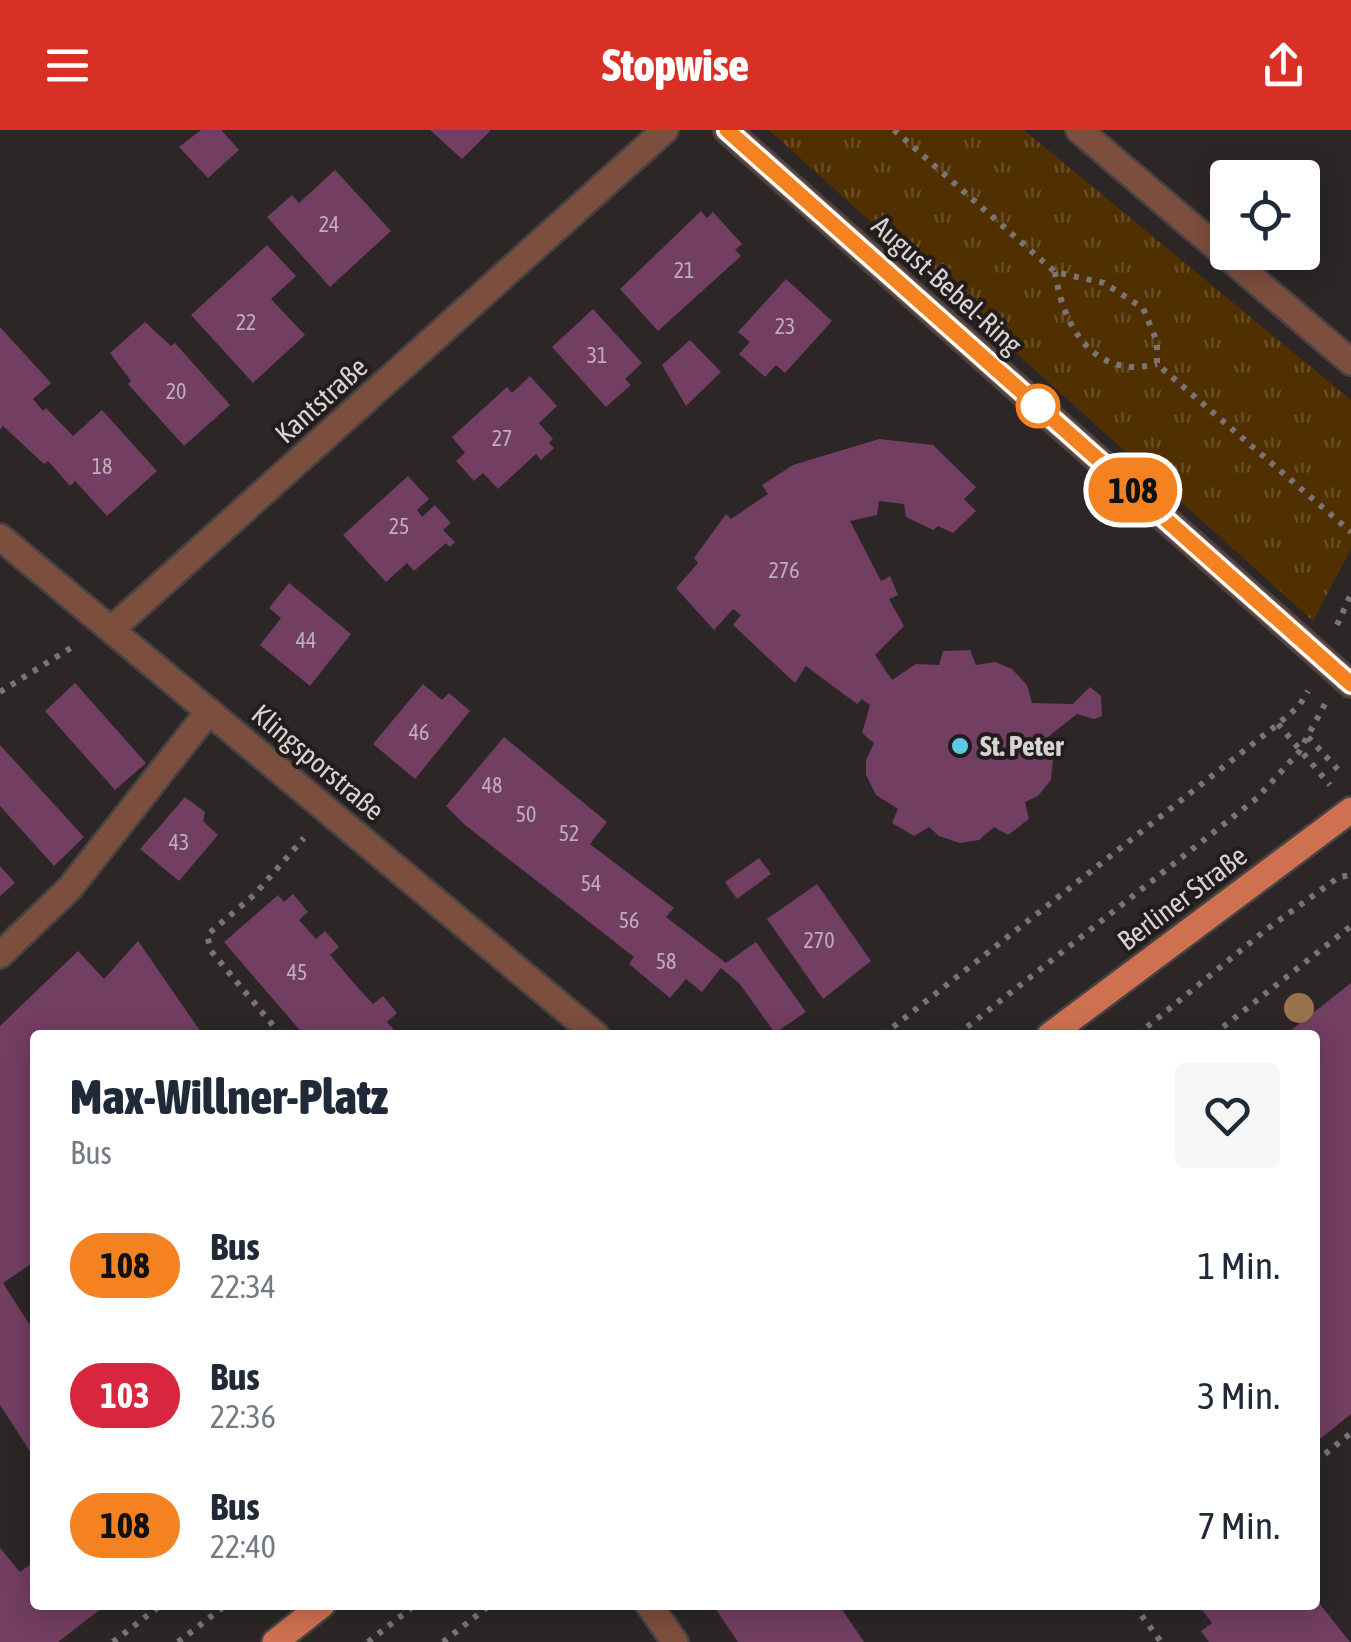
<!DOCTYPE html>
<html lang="de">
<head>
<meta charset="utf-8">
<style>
	body { margin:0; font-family:"Asap Condensed",sans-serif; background:#f6f6f7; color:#1f2937; height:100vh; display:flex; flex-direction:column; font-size:38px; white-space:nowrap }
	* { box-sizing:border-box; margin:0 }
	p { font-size:32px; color:#747a83 }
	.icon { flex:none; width:55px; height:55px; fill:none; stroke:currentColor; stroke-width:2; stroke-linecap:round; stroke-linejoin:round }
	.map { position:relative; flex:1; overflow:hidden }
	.sheet { position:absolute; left:30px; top:900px; width:1290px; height:580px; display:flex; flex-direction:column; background:#fff; border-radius:10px; box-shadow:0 5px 25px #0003 }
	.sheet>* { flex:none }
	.badge { padding:0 20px; border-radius:32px; font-size:35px; line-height:65px }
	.tools { position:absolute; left:1210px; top:30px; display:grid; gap:20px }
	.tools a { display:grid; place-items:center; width:110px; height:110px; border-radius:10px; background:#fff; box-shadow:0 5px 25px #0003; font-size:50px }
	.map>.badge { position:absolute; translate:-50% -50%; box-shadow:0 0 0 5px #fff }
	.round { display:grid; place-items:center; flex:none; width:105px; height:105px; border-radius:10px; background:#f6f6f7 }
	.head { display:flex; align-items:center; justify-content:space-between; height:170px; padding:0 40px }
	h1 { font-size:48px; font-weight:800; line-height:75px }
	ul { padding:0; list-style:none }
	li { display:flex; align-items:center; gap:30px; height:130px; padding:0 40px }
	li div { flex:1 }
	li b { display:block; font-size:38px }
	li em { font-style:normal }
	li .badge { min-width:110px; font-weight:700; text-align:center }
	header { display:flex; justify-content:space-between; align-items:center; height:130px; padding:0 40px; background:#d93025; color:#fff; font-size:45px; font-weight:800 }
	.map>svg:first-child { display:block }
</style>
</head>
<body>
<header><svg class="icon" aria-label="menu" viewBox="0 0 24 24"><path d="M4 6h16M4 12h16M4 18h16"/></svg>Stopwise<svg class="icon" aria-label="share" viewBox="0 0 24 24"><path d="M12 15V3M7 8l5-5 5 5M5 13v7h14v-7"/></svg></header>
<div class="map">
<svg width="1351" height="1512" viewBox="0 0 1351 1512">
	<defs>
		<pattern id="park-tufts" width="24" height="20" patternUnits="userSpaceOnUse" patternTransform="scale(2.5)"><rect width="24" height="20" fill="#503000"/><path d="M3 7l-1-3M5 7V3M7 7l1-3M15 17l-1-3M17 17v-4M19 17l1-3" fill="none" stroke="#684d24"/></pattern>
	</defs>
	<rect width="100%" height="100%" fill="#2c2627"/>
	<path fill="url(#park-tufts)" d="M769,0H1024L1351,270V419L1313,491Z"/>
	<g fill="#723e62">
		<path d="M201,0H221L239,20L208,48L179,17Z"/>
		<path d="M430,0H491L462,29Z"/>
		<path d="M335,40L391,101L330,157L267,87L292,65L299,73Z"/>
		<path d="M701,81L707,88L713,82L742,114L735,120L741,126L658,201L620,159Z"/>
		<path d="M267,115L296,146L271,169L305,205L253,253L191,185Z"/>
		<path d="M786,149L832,191L785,243L776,235L765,247L739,224L750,212L738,202Z"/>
		<path d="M593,179L642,233L625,249L631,255L606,277L552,217Z"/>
		<path d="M145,192L171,216L175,213L230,275L184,316L128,254L131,251L110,223Z"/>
		<path d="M0,197L51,253L33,269L43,281L46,278L73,306L102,280L157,341L107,386L75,351L70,356L48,331L44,334L3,296L0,300Z"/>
		<path d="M690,210L721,242L686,276L662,235Z"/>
		<path d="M530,246L557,276L539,293L553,309L549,313L554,318L541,330L536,324L498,359L483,343L474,351L456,331L465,323L452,307L507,257L512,263Z"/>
		<path d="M879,309L933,315L976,357L964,369L976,381L953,403L938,396L933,400L906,387L904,374L879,371L877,385L850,391L881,451L890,446L898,465L889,469L904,496L875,525L892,550L916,534L939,535L943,521L970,520L976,535L995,532L1012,539L1027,555L1032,573L1073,574L1090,557L1101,566L1102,586L1094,589L1077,584L1044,610L1053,628L1051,650L1038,666L1025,672L1029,689L1008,705L994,697L979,710L960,713L939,706L929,697L914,706L892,693L898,679L876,665L866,645V630L874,613L862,603L870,575L862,569L857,574L806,536L795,553L733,495L741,485L733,479L714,500L676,458L698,433L694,428L726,384L731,389L768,364L762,355L793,335Z"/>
		<path d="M408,346L429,369L417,380L422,387L435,375L451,393L443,400L455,412L450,417L446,413L414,441L407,433L386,452L343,405Z"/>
		<path d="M289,453L351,504L310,556L260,515L281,488L269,478Z"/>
		<path d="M75,553L146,633L115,660L45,581Z"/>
		<path d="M423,554L442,570L449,563L470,581L415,649L373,614Z"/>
		<path d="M504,607L607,692L590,714L674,778L666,787L726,833L756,812L806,882L775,903L739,853L721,838L702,862L686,849L670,868L629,834L634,827L465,695L446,676Z"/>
		<path d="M0,615L84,707L54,736L0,676Z"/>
		<path d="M185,667L205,682L203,691L218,705L179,751L140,719Z"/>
		<path d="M759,728L771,744L737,769L725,752Z"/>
		<path d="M0,736L15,753L0,766Z"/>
		<path d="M817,754L871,831L823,869L767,789Z"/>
		<path d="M293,764L308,782L299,790L316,809L325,801L339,817L330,825L359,859L373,874L383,866L397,883L387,892L399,905H304L224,812L278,765L284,772Z"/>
		<path d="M138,811L203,905H35V1131L3,1153L35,1203V1329L0,1275V896L78,821L104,849Z"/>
		<path d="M1351,853V1284L1315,1313V905H1285Z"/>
		<path d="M0,1418L20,1442L35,1431V1475H106L58,1512H0Z"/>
		<path d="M1315,1468L1350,1512H1209L1201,1501L1212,1493L1202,1480L1209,1475H1315Z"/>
		<path d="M713,1475H839L864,1512H738Z"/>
	</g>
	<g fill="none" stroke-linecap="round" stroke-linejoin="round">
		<defs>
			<g id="minor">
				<path d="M727,0L1351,554"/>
				<path d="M1079,0L1351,232"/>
				<path d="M0,407L596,905"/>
				<path d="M112,499L665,0"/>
				<path d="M0,825L70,758L209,581"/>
				<path d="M649,1475L675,1512"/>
			</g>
			<g id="major">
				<path d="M1050,905L1351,680"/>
				<path d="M275,1512L322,1475"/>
			</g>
		</defs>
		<use href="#minor" stroke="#474243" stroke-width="30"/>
		<use href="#major" stroke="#474243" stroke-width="30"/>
		<g stroke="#7a7475" stroke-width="6" stroke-dasharray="5 8" stroke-linecap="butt">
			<path d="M894,0L1055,142L1104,153L1143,178L1157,212V234L1351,402"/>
			<path d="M1055,142C1063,197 1094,250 1157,234"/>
			<path d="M1337,495L1351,464"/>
			<path d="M0,562L74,516"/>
			<path d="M1278,594L1330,655"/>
			<path d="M1308,607L1343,645"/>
			<path d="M281,905L211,821L207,805L254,765L304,708"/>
			<path d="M883,905L1278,594L1299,576L1308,561"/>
			<path d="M957,905L1257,668L1299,622L1325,574"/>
			<path d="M1137,905L1267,799L1339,747L1351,745"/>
			<path d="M1213,905L1351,796"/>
			<path d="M1315,1332L1351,1303"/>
			<path d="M1134,1475L1161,1512"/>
			<path d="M113,1512L161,1475"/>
			<path d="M178,1512L226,1475"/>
			<path d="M368,1512L415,1475"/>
			<path d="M443,1512L490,1475"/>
		</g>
		<use href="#minor" stroke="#7c4e3e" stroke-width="25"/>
		<use href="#major" stroke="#ce7150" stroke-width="25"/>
	</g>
	<circle fill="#99744b" cx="1299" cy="878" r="15"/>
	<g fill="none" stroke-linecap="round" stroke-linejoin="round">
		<defs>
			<path id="line" d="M727,0L1351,554"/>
		</defs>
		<use href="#line" stroke="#fff" stroke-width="22"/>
		<use href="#line" stroke="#f58220" stroke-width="15"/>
	</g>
	<circle fill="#fff" stroke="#f58220" stroke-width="5" cx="1038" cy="276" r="20"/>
	<circle fill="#5bc8e7" stroke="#231c1d" stroke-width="4" cx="960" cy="616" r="10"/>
	<g text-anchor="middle" stroke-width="8" stroke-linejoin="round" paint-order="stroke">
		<g font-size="22" fill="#beadb7">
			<text x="329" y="102">24</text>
			<text x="684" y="148">21</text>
			<text x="246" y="200">22</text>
			<text x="785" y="204">23</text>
			<text x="597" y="233">31</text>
			<text x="176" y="269">20</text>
			<text x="502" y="316">27</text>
			<text x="102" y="344">18</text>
			<text x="399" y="404">25</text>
			<text x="784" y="448">276</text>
			<text x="306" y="518">44</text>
			<text x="419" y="610">46</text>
			<text x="492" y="663">48</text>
			<text x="526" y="692">50</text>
			<text x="569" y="711">52</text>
			<text x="179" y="720">43</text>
			<text x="591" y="761">54</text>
			<text x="629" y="798">56</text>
			<text x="819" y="818">270</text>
			<text x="666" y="839">58</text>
			<text x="297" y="850">45</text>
		</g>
		<g font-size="28" fill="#d7d2d3" stroke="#231c1d">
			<text transform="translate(947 155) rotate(42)" y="10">August-Bebel-Ring</text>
			<text transform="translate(321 270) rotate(-42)" y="10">Kantstraße</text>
			<text transform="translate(318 632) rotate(40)" y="10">Klingsporstraße</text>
			<text transform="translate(1182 768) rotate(-37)" y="10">Berliner Straße</text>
		</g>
		<g font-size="28" font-weight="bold" fill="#d7d2d3" stroke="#231c1d" text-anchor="start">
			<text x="980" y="626">St. Peter</text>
		</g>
	</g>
</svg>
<div class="tools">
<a><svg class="icon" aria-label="locate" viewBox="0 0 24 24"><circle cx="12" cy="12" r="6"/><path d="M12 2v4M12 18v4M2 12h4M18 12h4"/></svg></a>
</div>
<b class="badge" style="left:1133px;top:360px;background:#f58220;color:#111">108</b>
<section class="sheet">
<div class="head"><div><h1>Max-Willner-Platz</h1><p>Bus</p></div><a class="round"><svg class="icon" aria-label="heart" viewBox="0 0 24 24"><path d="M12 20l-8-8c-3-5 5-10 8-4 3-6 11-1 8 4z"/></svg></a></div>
<ul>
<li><span class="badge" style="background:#f58220;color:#111">108</span><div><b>Bus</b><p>22:34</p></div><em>1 Min.</em></li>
<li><span class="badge" style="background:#d7263d;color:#fff">103</span><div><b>Bus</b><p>22:36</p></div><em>3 Min.</em></li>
<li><span class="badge" style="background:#f58220;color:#111">108</span><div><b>Bus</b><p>22:40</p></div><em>7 Min.</em></li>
</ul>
</section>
</div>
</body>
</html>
